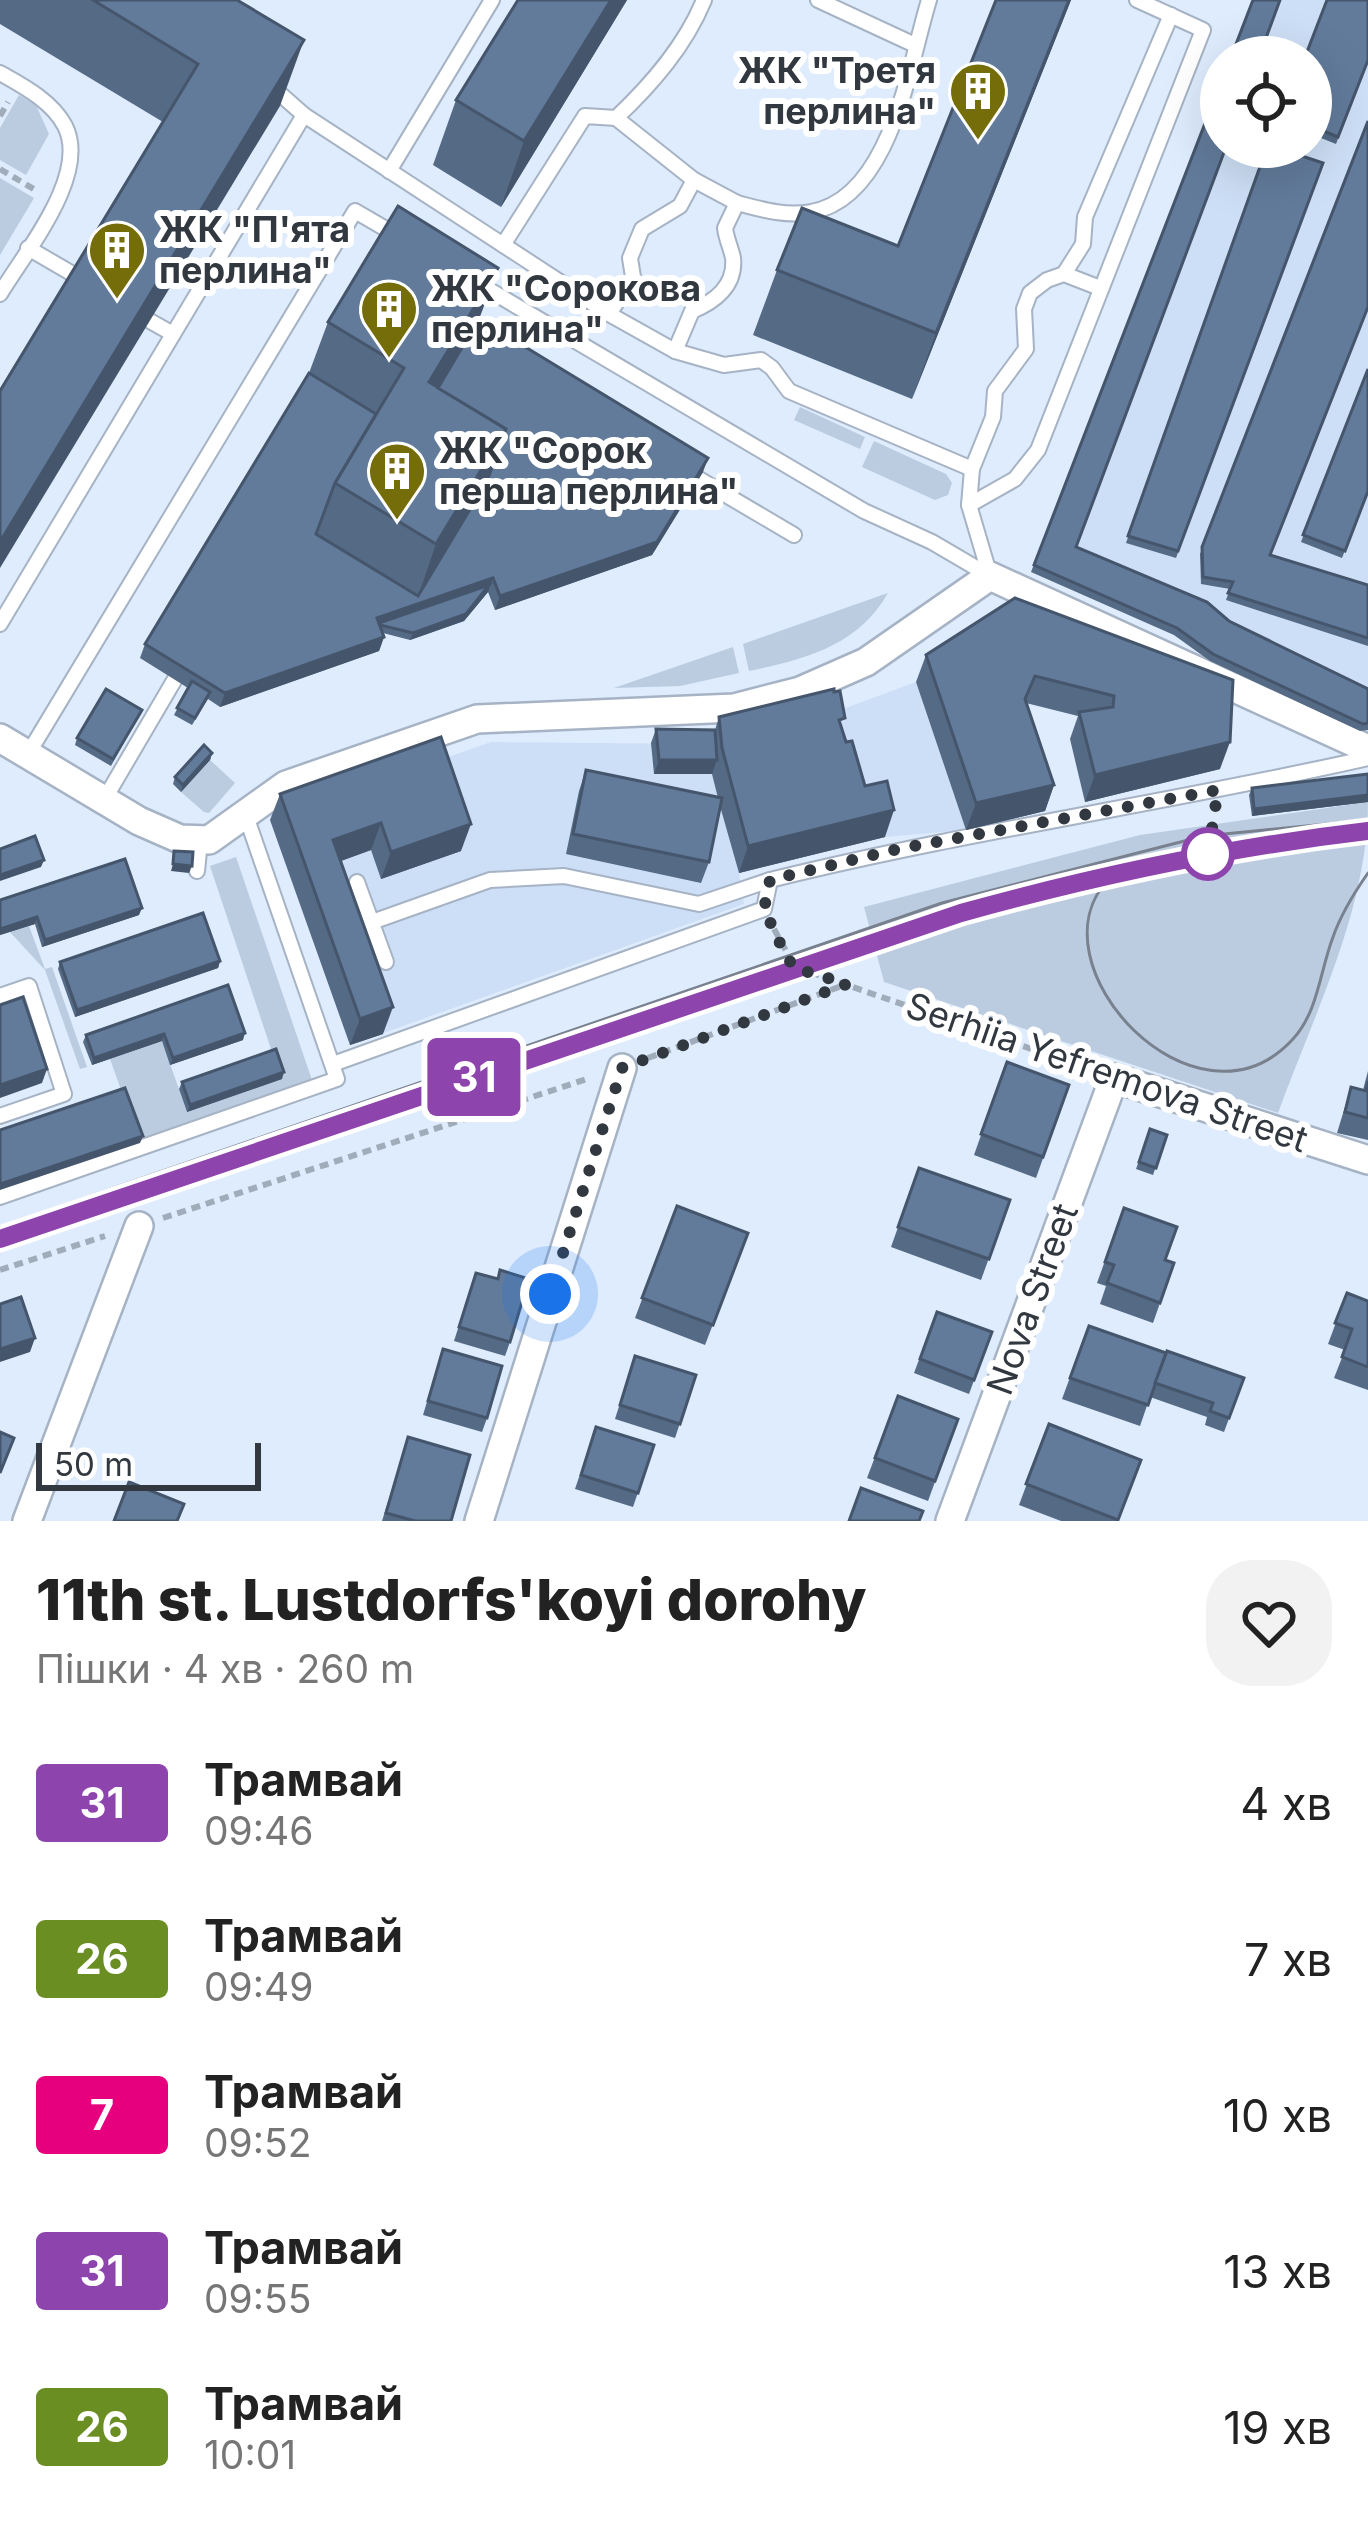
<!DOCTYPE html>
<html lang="uk">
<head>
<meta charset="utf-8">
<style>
	body { margin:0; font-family:Inter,sans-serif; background:#f2f2f2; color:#222; height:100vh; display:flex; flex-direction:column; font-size:45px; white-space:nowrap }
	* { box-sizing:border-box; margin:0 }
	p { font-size:39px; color:#767676 }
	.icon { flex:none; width:66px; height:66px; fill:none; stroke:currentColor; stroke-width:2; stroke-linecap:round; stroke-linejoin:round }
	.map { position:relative; height:1521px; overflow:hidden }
	.sheet { display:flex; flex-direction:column; background:#fff; flex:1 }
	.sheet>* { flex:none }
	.badge { padding:0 24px; border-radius:9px; font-size:42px; line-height:78px }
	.buttons { position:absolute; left:1200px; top:36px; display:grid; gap:24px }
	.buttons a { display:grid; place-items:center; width:132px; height:132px; border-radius:50%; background:#fff; box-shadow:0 12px 48px #0002; font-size:60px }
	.scale { position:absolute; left:36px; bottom:30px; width:225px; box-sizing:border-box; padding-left:12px; border:6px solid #32383f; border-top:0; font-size:33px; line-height:42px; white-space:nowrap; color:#32383f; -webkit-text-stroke:9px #fff; paint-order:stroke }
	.you { position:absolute; width:60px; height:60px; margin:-30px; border:9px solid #fff; border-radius:50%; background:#1a73e8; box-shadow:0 0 0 18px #1a73e833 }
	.map>.badge { position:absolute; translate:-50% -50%; box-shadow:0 0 0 6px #fff }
	.round { display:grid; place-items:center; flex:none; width:126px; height:126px; border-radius:48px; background:#f2f2f2 }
	.head { display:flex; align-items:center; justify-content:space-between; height:204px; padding:0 36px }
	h1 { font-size:57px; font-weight:800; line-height:90px }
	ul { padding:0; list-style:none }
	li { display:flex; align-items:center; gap:36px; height:156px; padding:0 36px }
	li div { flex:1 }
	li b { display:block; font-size:45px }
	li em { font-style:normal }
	li .badge { min-width:132px; font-weight:700; text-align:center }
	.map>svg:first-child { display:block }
</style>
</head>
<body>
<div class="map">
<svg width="1368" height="1521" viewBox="0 0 1368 1521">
	<rect width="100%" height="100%" fill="#deecfe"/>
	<g fill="#cddff6">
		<path d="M1255,0H1368V730L1360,731L1210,661L1174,635L1031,572L1221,147H1311V57H1233Z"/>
		<path d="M916,682L966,830L885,837L739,873L744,904L350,1045L270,820L491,742L710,744L824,716Z"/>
	</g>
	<g fill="#bbcce1">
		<path d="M19,95L36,105L49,134L26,175L0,160V128Z"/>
		<path d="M0,178L34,198L0,255Z"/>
		<path d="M800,407L865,437L860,449L794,420Z"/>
		<path d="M874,441L946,474L952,483L948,495L935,500L862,467Z"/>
		<path d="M888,593C858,646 805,659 749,671L743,644Z"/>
		<path d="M733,647L739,673L680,686L614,688Z"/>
		<path d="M210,760L235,783L209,813L204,812L181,792Z"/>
		<path d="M1368,802C1368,909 1314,1014 1278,1113L884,982L864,907L1140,835Z"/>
		<path d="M236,857L313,1083L140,1143L110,1059L162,1041L187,1112L281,1079L210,866Z"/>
		<path d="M29,926L45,969L52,967L87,1067L80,1069L45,970L10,932Z"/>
	</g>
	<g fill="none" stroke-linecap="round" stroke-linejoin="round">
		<defs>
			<g id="lane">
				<path d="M818,0L915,45"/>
				<path d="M0,73C23,86 52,101 65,126C90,175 25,252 0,294"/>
				<path d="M270,85L304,115L609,314L675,351L724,365L761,360L772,368L789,391L972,469"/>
				<path d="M389,171L492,0"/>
				<path d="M694,180L737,203"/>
				<path d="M503,245L585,116L616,118"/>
				<path d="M28,248L83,280"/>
				<path d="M1064,274L1083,244L1085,217L1171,15"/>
				<path d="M474,281L864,511L932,542L990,576"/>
				<path d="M609,314L633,277L630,258L642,229L680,206L694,180L616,118C652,84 685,46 704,0"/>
				<path d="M150,321L173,334"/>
				<path d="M675,351L692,311C714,302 736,286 733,258C731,248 726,238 725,228L737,203C760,209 786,217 811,212C891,198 909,65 929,0"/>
				<path d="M699,479L794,535"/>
				<path d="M969,505L1015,479L1038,450L1203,30L1137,0"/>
				<path d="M990,576L969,505L972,469L993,417L995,391L1026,349L1024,309L1030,293L1047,280L1064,274L1100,288"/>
				<path d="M0,624L304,115"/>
				<path d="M28,754L355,211L398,236"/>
				<path d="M104,800L175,679"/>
				<path d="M197,871L200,841"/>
				<path d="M357,882L386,962"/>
				<path d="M372,922L490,880L564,876L699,904L770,880"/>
				<path d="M0,996L29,986L64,1094L0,1116"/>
				<path d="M333,1064L764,909L770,880C968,831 1170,803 1368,758"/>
				<path d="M0,1197L337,1079L246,816"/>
			</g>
			<g id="street">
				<path d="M0,738L139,821L180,839L209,840L286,785L477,719L734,708L800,691L866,662L990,576L1368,749"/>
				<path d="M27,1521L139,1226"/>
				<path d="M479,1521L622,1068"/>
				<path d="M950,1521L1114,1078L1368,1160"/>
			</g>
		</defs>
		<use href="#lane" stroke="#a6b3c4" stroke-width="18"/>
		<use href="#street" stroke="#a6b3c4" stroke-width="32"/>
		<g stroke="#a1acba" stroke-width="6" stroke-dasharray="9 6" stroke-linecap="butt">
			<path d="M0,116L8,102"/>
			<path d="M0,169L37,191"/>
			<path d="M774,929L795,967L1092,1070"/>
			<path d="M648,1058L847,984"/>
			<path d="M163,1218L590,1078"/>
			<path d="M0,1270L105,1236"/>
		</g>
		<use href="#lane" stroke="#fff" stroke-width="14"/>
		<use href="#street" stroke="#fff" stroke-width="27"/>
		<g stroke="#78818d" stroke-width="3">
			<path d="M1139,858C1129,864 1118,870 1109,879C1027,963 1196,1145 1293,1039C1318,1012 1320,971 1333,937C1341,914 1354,893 1368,873"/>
			<path d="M1140,867L1270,842"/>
			<path d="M0,1227L942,903L1204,836L1368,820"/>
		</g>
	</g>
	<g fill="#546a85">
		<path d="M0,0H237L280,106L163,122L0,24Z"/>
		<path d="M518,0H627L501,207L433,165L456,100Z"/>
		<path d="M996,0H1071L912,399L753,335L777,270L898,246Z"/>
		<path d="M1311,57L1368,60L1336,144L1311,134Z"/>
		<path d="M1221,82L1076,547L1368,689V730L1360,731L1210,661L1174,635L1031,572Z"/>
		<path d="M1368,121L1270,555L1368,585V646L1226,600L1230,589L1201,584L1200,554Z"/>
		<path d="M1267,147L1323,163L1176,558L1126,543Z"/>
		<path d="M479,319L703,472L652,555L495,610L488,592L464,621L410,640L383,633L384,637L379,651L220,707L208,699L192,725L174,715L188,688L140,658L145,644L309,373L328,322Z"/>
		<path d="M1368,369V491L1342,558L1301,542Z"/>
		<path d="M1015,598L1220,769L1085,802L1070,739L1078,716L1026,703L1054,785L1045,811L966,830L916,682L926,655Z"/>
		<path d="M142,710L111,766L75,745L77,738Z"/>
		<path d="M719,717L842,728L885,837L739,873L720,806L709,862L701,883L566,854L579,791L586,770L718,798L712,774H654L651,743L656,729L715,730Z"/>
		<path d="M441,737L461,851L381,879L371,850L341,861L383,1034L350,1045L270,820L280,794Z"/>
		<path d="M212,753L210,760L181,792L173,784L175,777Z"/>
		<path d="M1368,774V802L1252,816L1249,795L1252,788Z"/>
		<path d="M0,900L139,915L42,947L35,924L0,935Z"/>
		<path d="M220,961L218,968L75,1017L58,969L60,962Z"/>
		<path d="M228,985L243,1040L170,1065L162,1041L92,1065L83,1042L86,1035Z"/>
		<path d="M1007,1062L1069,1085L1036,1178L974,1155Z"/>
		<path d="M1368,1071V1140L1337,1133L1351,1087L1363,1090Z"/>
		<path d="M282,1079L187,1112L179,1089L182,1082Z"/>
		<path d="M1150,1129L1167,1135L1153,1175L1136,1169Z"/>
		<path d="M919,1168L1010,1200L981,1280L891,1247Z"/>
		<path d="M677,1206L748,1233L705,1345L635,1318Z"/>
		<path d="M1124,1208L1165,1260L1174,1263L1153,1323L1100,1304L1106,1286L1097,1283Z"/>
		<path d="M476,1273L510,1342L505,1356L454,1341Z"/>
		<path d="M1347,1293L1368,1301V1390L1334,1378L1345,1350L1328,1344Z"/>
		<path d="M937,1312L992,1332L969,1394L914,1373Z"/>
		<path d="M1089,1326L1244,1378L1224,1432L1205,1425L1207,1417L1150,1397L1140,1426L1062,1399Z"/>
		<path d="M443,1349L487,1418L482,1432L423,1415Z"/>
		<path d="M635,1356L696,1375L675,1438L615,1419Z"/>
		<path d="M898,1396L958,1419L928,1501L867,1478Z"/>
		<path d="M1049,1424L1141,1460L1118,1521H1061L1019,1505Z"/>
		<path d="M596,1427L654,1445L633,1507L575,1489Z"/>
		<path d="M408,1437L451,1521H382Z"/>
	</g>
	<g fill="#45566c">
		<path d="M611,0H627L501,207L524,141Z"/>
		<path d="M1069,0H1071L912,399L936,333Z"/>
		<path d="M304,40L280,106L0,568V542Z"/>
		<path d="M498,268L474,333L412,436L429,382Z"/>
		<path d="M506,429L493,578L488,592L464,621L410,640L413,633L376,624L377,618L415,605L436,544Z"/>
		<path d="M708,458L703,472L652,555L495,610L500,596Z"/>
		<path d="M384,637L379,651L220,707L225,693Z"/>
		<path d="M1230,742L1220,769L1085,802L1095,775Z"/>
		<path d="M212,753L210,760L181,792L183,785Z"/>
		<path d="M659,760H717L712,774H654Z"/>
		<path d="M1054,785L1045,811L966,830L976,803Z"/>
		<path d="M1368,795V802L1252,816L1254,809Z"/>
		<path d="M894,810L885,837L739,873L748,846Z"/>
		<path d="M381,823L371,850L324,867L333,840Z"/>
		<path d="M471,824L461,851L381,879L391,852Z"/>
		<path d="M44,860L41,867L0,881V875Z"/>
		<path d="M173,864L192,866L189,873L171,871Z"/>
		<path d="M142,908L139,915L42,947L45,940Z"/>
		<path d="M37,917L35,924L0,935V929Z"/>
		<path d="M220,961L218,968L75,1017L77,1010Z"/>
		<path d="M393,1007L383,1034L350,1045L360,1019Z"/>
		<path d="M245,1033L243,1040L170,1065L173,1058Z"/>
		<path d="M164,1034L162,1041L92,1065L94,1058Z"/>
		<path d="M47,1069L42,1083L0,1098V1085Z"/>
		<path d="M284,1072L282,1079L187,1112L190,1105Z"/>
		<path d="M143,1136L140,1143L0,1190V1184Z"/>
		<path d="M35,1338L30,1352L0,1362V1349Z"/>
	</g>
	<g fill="#627b9b" stroke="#45566c" stroke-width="3">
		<path d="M93,0H237L304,40L0,542V391L198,64Z"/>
		<path d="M518,0H611L524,141L456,100Z"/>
		<path d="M996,0H1069L936,333L777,270L802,208L898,246Z"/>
		<path d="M1253,0H1280L1259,57H1231Z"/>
		<path d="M1327,0H1368V60L1338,137L1311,126V57H1305Z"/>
		<path d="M1221,82V147H1226L1076,547L1207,602L1229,621L1368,689V723L1363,724L1213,654L1177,628L1034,565Z"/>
		<path d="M1368,121V307L1270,555L1368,585V638L1228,593L1233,582L1203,577L1202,547Z"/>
		<path d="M1267,147H1275L1323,163L1178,551L1128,536Z"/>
		<path d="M398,206L498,268L429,382L506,429L436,544L335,483L404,368L328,322Z"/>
		<path d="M479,319L708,458L657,542L500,596L493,578L377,618L384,637L225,693L145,644L309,373L376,414L335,483L316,534L418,596L487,481L506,429L438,388Z"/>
		<path d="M1368,369V491L1345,551L1303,535Z"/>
		<path d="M489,585L466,614L413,633L380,625L379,623Z"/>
		<path d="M1015,598L1233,680L1230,742L1095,775L1079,712L1113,707L1114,696L1035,676L1025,699L1054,785L976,803L926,655Z"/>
		<path d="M192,681L210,692L195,718L177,708Z"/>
		<path d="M106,689L142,710L113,759L77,738Z"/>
		<path d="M834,689V692L840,691L845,718L839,720L846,742L852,741L865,786L887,781L894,810L748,846L722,748L719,717Z"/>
		<path d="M656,729L715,730L717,760H659Z"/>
		<path d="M441,737L471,824L391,852L381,823L333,840L393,1007L360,1019L280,794Z"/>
		<path d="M204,745L212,753L183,785L175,777Z"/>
		<path d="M586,770L722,798L709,862L573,834Z"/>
		<path d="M1368,774V795L1254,809L1252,788Z"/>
		<path d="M35,836L44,860L0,875V849Z"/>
		<path d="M174,851L193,852L192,866L173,864Z"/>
		<path d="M125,859L142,908L45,940L37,917L0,929V900Z"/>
		<path d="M203,913L220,961L77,1010L60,962Z"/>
		<path d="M228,985L245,1033L173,1058L164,1034L94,1058L86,1035Z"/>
		<path d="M23,997L47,1069L0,1085V1005Z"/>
		<path d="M276,1049L284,1072L190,1105L182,1082Z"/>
		<path d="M1007,1062L1069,1085L1043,1157L981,1134Z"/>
		<path d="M1368,1081V1118L1345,1112L1351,1087L1366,1091Z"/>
		<path d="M125,1088L143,1136L0,1184V1130Z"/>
		<path d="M1150,1129L1167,1135L1156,1168L1139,1162Z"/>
		<path d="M919,1168L1010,1200L989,1259L898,1227Z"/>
		<path d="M677,1206L748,1233L713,1325L642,1298Z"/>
		<path d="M1124,1208L1177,1227L1165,1260L1174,1263L1160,1303L1107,1283L1114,1265L1105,1262Z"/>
		<path d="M500,1270L529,1279L510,1342L459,1327L476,1273L498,1279Z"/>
		<path d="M1347,1293L1368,1301V1367L1342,1357L1352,1329L1335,1323Z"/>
		<path d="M21,1297L35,1338L0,1349V1304Z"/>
		<path d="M937,1312L992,1332L974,1380L920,1359Z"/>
		<path d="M1089,1326L1166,1353L1148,1405L1070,1378Z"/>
		<path d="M443,1349L502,1366L487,1418L428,1401Z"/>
		<path d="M1167,1351L1244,1378L1229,1418L1210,1411L1213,1403L1155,1383Z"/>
		<path d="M635,1356L696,1375L680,1424L620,1405Z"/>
		<path d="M898,1396L958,1419L935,1481L875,1458Z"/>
		<path d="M1049,1424L1141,1460L1118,1520L1026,1484Z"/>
		<path d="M596,1427L654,1445L638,1493L581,1475Z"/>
		<path d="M0,1432L14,1438L0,1473Z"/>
		<path d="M408,1437L470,1455L451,1521H415L386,1513Z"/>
		<path d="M129,1482L184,1504L177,1521H114Z"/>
		<path d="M861,1488L923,1511L919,1521H849Z"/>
	</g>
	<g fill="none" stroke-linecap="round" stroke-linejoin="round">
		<defs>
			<path id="line" d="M0,1239L961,913C1095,876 1229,847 1368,831"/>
		</defs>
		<use href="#line" stroke="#fff" stroke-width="27"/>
		<use href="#line" stroke="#8e44ad" stroke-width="18"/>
		<path stroke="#32383f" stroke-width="12" stroke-dasharray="0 21.6" d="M550,1294L622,1068L847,984L795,968L786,956L764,909L770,880L898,849L1218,790L1208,854"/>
	</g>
	<defs>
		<symbol id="building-pin" viewBox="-11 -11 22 30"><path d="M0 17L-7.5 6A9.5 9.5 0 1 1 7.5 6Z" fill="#746d09" stroke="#fff"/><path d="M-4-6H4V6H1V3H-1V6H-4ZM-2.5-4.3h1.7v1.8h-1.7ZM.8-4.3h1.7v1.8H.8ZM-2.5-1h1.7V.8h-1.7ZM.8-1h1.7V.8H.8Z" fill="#fff"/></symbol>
	</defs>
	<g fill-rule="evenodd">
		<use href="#building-pin" x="945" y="58" width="66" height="90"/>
		<use href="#building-pin" x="84" y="217" width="66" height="90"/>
		<use href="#building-pin" x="356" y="276" width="66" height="90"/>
		<use href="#building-pin" x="364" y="438" width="66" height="90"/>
	</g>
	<circle fill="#fff" stroke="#8e44ad" stroke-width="6" cx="1208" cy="854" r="24"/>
	<g text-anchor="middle" stroke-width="12" stroke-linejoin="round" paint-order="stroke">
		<g font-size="36" font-weight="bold" fill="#32383f" stroke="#fff" text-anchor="start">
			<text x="936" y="83" text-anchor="end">ЖК "Третя<tspan x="936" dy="41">перлина"</tspan></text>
			<text x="159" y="242">ЖК "П'ята<tspan x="159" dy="41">перлина"</tspan></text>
			<text x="431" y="301">ЖК "Сорокова<tspan x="431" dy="41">перлина"</tspan></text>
			<text x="439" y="463">ЖК "Сорок<tspan x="439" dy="41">перша перлина"</tspan></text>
		</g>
		<g font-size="36" fill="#32383f" stroke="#fff">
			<text transform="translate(1107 1072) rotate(19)" y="13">Serhiia Yefremova Street</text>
			<text transform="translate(1032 1299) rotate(-70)" y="13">Nova Street</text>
		</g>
	</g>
</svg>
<div class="buttons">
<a><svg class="icon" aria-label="locate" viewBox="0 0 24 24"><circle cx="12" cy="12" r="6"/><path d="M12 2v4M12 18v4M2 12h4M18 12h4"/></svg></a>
</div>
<div class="scale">50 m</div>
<div class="you" style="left:550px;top:1294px"></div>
<b class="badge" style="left:474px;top:1077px;background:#8e44ad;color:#fff">31</b>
</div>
<section class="sheet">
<div class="head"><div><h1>11th st. Lustdorfs'koyi dorohy</h1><p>Пішки · 4 хв · 260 m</p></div><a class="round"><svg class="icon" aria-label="heart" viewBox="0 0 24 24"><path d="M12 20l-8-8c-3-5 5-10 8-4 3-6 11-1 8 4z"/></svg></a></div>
<ul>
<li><span class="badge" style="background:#8e44ad;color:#fff">31</span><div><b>Трамвай</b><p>09:46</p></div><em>4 хв</em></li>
<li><span class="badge" style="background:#6b8e23;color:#fff">26</span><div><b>Трамвай</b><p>09:49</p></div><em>7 хв</em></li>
<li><span class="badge" style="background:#e6007e;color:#fff">7</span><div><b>Трамвай</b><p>09:52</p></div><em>10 хв</em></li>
<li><span class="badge" style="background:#8e44ad;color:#fff">31</span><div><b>Трамвай</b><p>09:55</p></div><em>13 хв</em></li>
<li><span class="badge" style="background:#6b8e23;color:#fff">26</span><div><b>Трамвай</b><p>10:01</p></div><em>19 хв</em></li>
</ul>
</section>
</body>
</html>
